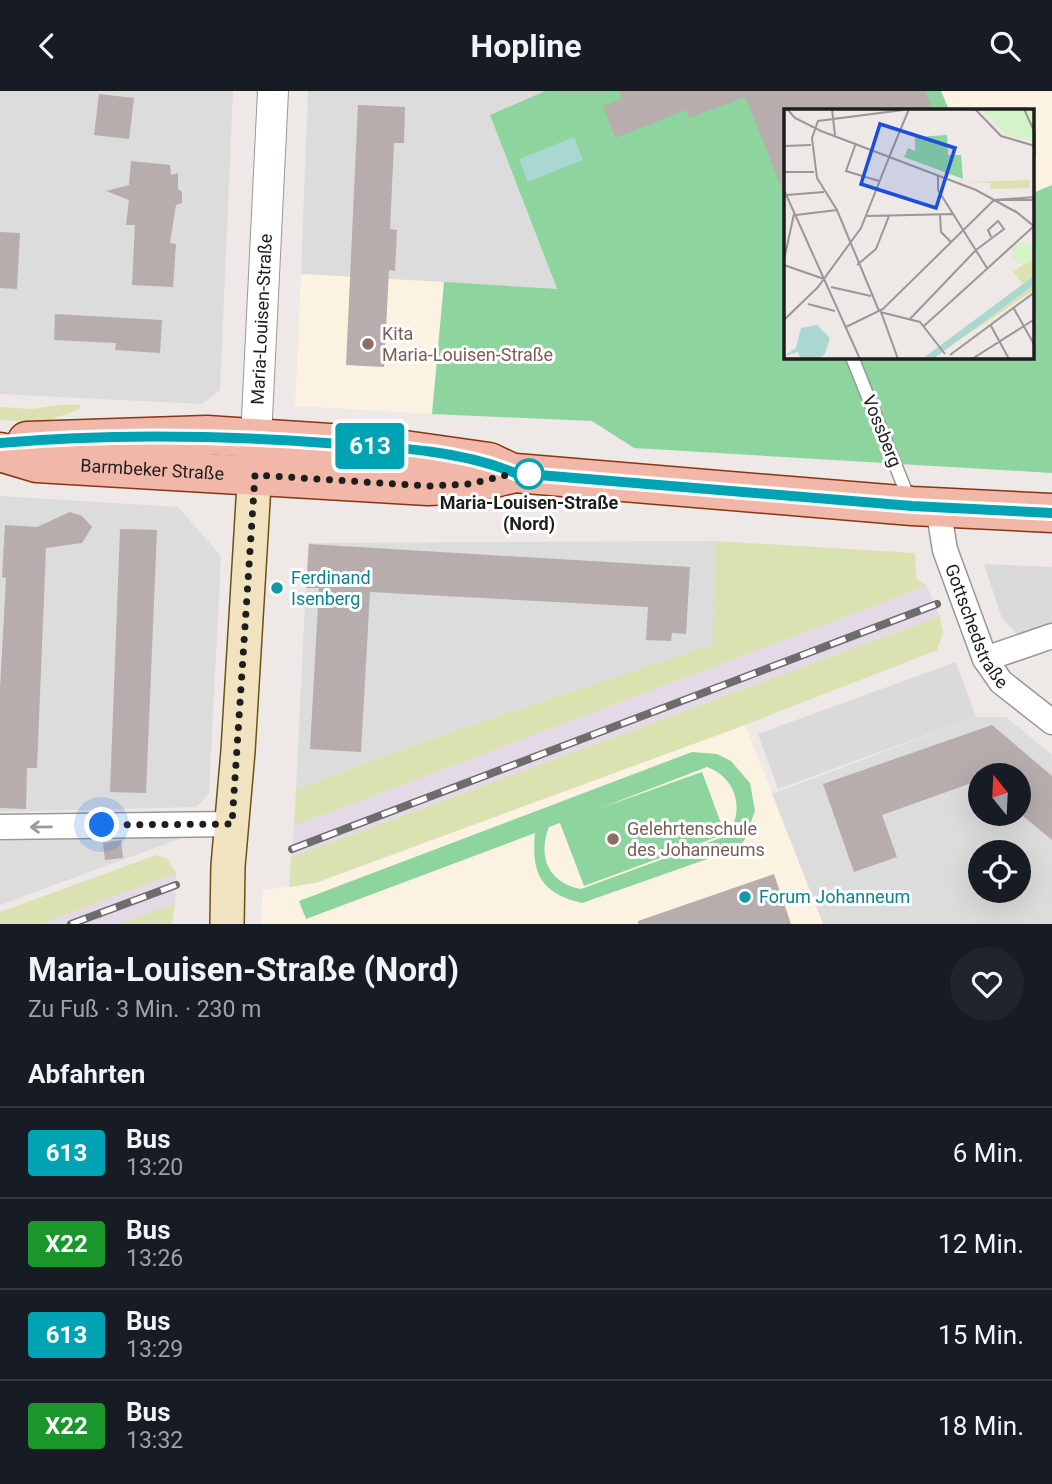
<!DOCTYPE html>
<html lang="de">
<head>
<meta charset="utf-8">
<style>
	body { margin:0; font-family:Roboto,sans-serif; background:#20242c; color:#f1f3f6; height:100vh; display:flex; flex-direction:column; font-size:26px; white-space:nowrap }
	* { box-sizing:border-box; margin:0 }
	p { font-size:23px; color:#9ea1a6 }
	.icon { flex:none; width:38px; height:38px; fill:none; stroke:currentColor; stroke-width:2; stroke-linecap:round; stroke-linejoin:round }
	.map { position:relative; height:833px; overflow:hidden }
	.drawer { display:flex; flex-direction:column; background:#171b24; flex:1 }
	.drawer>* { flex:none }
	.badge { padding:0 14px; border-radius:5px; font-size:24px; line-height:46px }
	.needle { width:46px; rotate:342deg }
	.tools { position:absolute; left:968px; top:672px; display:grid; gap:14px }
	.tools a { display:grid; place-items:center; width:63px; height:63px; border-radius:50%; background:#171b24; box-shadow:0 7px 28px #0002; font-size:35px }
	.you { position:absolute; width:35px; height:35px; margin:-18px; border:5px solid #fff; border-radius:50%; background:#1a73e8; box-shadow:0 0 0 10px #1a73e833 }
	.map>.badge { position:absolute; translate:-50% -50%; box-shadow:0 0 0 4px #fff }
	h2 { padding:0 28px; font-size:26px; line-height:63px }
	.round { display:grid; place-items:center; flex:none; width:74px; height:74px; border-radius:37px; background:#20242c }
	.headline { display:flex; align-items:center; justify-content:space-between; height:119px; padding:0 28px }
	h1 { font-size:33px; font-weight:700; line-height:52px }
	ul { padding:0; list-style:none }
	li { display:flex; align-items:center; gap:21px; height:91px; padding:0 28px; border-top:2px solid #363941 }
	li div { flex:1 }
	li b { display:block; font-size:26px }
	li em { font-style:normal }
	li .badge { min-width:77px; font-weight:700; text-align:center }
	header { display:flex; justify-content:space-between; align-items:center; height:91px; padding:0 28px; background:#171b24; font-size:32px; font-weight:700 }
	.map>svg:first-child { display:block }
</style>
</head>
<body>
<header><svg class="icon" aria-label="back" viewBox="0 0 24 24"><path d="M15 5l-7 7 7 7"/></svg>Hopline<svg class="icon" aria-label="search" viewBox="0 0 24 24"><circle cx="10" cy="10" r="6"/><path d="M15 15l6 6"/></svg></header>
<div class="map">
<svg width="1052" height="833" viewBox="0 0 1052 833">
	<rect width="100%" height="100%" fill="#eee8e6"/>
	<g fill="#dcdcdc" fill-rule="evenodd">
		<path d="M0,0H233L220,299L202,313L0,303Z"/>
		<path d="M308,0H545L490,24L557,199L301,183Z"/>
		<path d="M0,405L178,416L221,465L209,703L196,716L0,721Z"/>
		<path d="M715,450V553L456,639L296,698L308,452Z"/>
		<path d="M976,626H1006L1052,664V833H823L772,703ZM980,684H1018V723H980ZM980,761H1018V800H980Z"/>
		<path d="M179,746V748L0,814V750Z"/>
	</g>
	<g fill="#e4d9e6">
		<path d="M927,495L940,525L291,766L294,735Z"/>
		<path d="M176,782L175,812L118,833H41Z"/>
	</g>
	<g fill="#fbf2e2">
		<path d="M941,0H1052V94L1033,102V19H949Z"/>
		<path d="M301,183L444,191L432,323L295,315Z"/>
		<path d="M745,634L823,833H261L263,799L316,792Z"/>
	</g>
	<g fill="#dbe2b2">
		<path d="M59,314H81L78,319L43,331L0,329V316L32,318Z"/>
		<path d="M715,450L915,462L916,487L927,495L294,735L296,698L456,639L714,553Z"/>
		<path d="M940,525L943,542L937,559L745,634L315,792L289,796L291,766Z"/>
		<path d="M156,764L166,767L176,782L41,833H0V821Z"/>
		<path d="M175,812L172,833H118Z"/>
	</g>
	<g fill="#8dd49f" fill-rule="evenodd">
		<path d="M545,0H941L949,19H786V266H1033V102L1052,94V382L634,357L592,330L432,323L444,191L557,198L490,24Z"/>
		<path d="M692,661L717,663L731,670L750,692L755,720L744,750L733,759L582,812C540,802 531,781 535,742L306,828L299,810ZM707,676C737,687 746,721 726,745L581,798C549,792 537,766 549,736L560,732L584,795L725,743L702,681L598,718Z"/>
	</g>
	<g fill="#dadada">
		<path d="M984,473L1052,476V535L1019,545L1002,527Z"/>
		<path d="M956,571L976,626L778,698L758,643Z"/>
	</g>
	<path fill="#abd7d1" d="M574,46L583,69L528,91L519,68Z"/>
	<g fill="#b7adac">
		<path d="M620,0H925L932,15L921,19H786L785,105L745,6L689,27L686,19L615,47L603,15L622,8Z"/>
		<path d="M99,3L134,7L129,48L94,44Z"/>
		<path d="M358,14L405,16L404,52H394L390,138L397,139L395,180L389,179L384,276L346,274Z"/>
		<path d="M131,70L170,74L171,84L178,82V98L182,101V112L176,114L170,152L176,153L173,196L132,194L135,134H126L129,109L106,100L129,94Z"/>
		<path d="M0,141L20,142L17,198L0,197Z"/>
		<path d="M55,223L162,229L160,262L115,259L116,252L54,249Z"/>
		<path d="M70,421L82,425L92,436L82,452L46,457L37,677H27L26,718L0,717V597L6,487L2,486L5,434L37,436Z"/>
		<path d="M120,438L157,439L146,702L110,701Z"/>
		<path d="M309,453L690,476L686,543L672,542L671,550L646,549L648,516L370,501L361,661L310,658L319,497H306Z"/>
		<path d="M992,634L1052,685V749L1018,721V684H980V689L882,724L897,766L854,781L823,693Z"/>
		<path d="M121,749L123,767L105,769L103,752Z"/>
		<path d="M774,783L791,833H638V830Z"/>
	</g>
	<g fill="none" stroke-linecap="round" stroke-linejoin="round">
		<defs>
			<path id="service" d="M852,266L909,408"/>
			<g id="minor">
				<path id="s1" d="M938,416L945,459L985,568L1001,591L1052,631"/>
				<path d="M985,568L1052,545"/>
				<path d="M0,736L232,733"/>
			</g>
			<g id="tertiary">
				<path id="s2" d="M256,347L273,0"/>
			</g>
			<path id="secondary" d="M227,833L228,775L238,660L256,360"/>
			<g id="primary">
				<path d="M27,350L207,344L376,355L489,371L506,379"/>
				<path id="s3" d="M0,361L37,372L428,395L470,393L515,382L912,415L1052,422"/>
			</g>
		</defs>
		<use href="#service" stroke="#989898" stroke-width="15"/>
		<use href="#minor" stroke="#989898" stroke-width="27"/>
		<use href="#tertiary" stroke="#989898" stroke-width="32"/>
		<use href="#secondary" stroke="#695312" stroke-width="36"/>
		<use href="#primary" stroke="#873612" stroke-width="41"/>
		<use href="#service" stroke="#fff" stroke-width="12"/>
		<use href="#minor" stroke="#fff" stroke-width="24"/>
		<use href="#tertiary" stroke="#fff" stroke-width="30"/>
		<use href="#secondary" stroke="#f2e3c0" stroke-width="33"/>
		<use href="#primary" stroke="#f1b7a8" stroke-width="38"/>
		<defs>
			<g id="rail">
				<path d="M292,758L937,513"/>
				<path d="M71,833L176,794"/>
			</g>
		</defs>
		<use href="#rail" stroke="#6c6c6c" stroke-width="8"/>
		<use href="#rail" stroke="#fff" stroke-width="5" stroke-dasharray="16" stroke-linecap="butt"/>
	</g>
	<defs><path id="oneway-shaft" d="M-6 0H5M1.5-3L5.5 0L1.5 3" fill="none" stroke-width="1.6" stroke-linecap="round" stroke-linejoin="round" transform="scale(1.75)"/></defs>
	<use stroke="#9a9a9a" href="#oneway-shaft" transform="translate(41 736) rotate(179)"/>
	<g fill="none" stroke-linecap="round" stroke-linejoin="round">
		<defs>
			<path id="line" d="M0,352C109,342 216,344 326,352C388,356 457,358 515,382L912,415L1052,422"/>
		</defs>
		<use href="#line" stroke="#fff" stroke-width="16"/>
		<use href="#line" stroke="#00a3b4" stroke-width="10"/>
		<path stroke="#1e1e1e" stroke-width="7" stroke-dasharray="0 12.6" d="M102,734L232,733L255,384L428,395L470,393L515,382L529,383"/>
	</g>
	<g fill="#8d6e63" stroke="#fff" stroke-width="2.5">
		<circle cx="368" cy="253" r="7"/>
		<circle cx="613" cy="748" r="7"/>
	</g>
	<circle fill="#fff" stroke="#00a3b4" stroke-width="3.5" cx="529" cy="383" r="14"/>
	<g fill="#0f9aa8" stroke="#fff" stroke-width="2.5">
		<circle cx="277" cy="497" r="7"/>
		<circle cx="745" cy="806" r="7"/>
	</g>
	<g text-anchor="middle" stroke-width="6" stroke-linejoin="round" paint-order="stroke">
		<g font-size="18" fill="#1e1e1e" stroke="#fff">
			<text dy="6" stroke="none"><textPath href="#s2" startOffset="119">Maria-Louisen-Straße</textPath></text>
			<text transform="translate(882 340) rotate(68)" y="6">Vossberg</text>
			<text dy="6" stroke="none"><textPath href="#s3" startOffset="154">Barmbeker Straße</textPath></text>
			<text dy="6" stroke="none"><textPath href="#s1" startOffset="126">Gottschedstraße</textPath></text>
		</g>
		<g font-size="18" fill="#785e54" stroke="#fff" text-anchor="start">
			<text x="382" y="249">Kita<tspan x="382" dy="21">Maria-Louisen-Straße</tspan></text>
			<text x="627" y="744">Gelehrtenschule<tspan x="627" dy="21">des Johanneums</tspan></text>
		</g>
		<g font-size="18" font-weight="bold" fill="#1e1e1e" stroke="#fff">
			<text x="529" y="418">Maria-Louisen-Straße<tspan x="529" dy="21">(Nord)</tspan></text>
		</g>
		<g font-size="18" fill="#0d838f" stroke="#fff" text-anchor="start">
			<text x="291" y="493">Ferdinand<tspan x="291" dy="21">Isenberg</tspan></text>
			<text x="759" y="812">Forum Johanneum</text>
		</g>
	</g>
	<g transform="translate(784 18)">
		<rect width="250" height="250" fill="#eee8e6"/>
		<path d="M246,71L245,79L206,80L207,74L183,73ZM250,148V167L239,175L229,163ZM250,176V181L162,240Z" fill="#dbe2b2"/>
		<path d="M197,0H250V33L223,26ZM228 144a11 11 0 1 1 22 0a11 11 0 1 1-22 0Z" fill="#d4f3c8"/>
		<path d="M163,26L164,46H177L179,70L120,48L124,39L131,42V28Z" fill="#8dd49f"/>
		<path d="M250,167V176L149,250H138ZM33,216L46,229L41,245L35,250H17L14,243L0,247L12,239L17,219Z" fill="#abd7d1"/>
		<path fill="none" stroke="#9b9796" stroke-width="2" d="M3,0L11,9L37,22L192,81L232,103M48,0L51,26M191,0L217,27L251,37M240,0L251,24V48M72,34L62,62L95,72M0,37L27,36M106,46L125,0M0,63H30M154,67V81L203,159M0,81L76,250M3,86L40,83M214,91H251M230,101L251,118M12,106L53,101M156,106L157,123L167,133M83,107L170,105M0,151L10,105M0,156L40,170M73,156L92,140L105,107M47,178L87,187M24,195L51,202M229,198L251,237M95,202L53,101L33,69L28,29L34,12L119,1M96,203L136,213L161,245M97,203L114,250M0,211L34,178L77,119L106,46M125,211L192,141L220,120L214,112L204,121L207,128M206,215L225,250M140,217L249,118M62,218L99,200L210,91L251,88M166,246L251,183M188,250L251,210"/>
		<path fill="#1d4ed8" fill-opacity="0.15" stroke="#1d4ed8" stroke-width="3.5" d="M96,15L171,39L152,99L77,75Z"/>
		<rect width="250" height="250" fill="none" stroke="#1e1e1e" stroke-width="3.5"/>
	</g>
</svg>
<div class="tools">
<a><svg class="needle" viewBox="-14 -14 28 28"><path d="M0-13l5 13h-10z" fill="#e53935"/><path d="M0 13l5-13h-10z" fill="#9ea1a6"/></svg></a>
<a><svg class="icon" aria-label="locate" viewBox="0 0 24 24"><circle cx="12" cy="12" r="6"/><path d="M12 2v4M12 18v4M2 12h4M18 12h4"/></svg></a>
</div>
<div class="you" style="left:102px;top:734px"></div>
<b class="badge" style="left:370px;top:355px;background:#00a3b4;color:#fff">613</b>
</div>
<section class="drawer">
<div class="headline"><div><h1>Maria-Louisen-Straße (Nord)</h1><p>Zu Fuß · 3 Min. · 230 m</p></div><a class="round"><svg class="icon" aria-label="heart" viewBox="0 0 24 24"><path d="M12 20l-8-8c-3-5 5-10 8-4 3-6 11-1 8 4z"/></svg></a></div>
<h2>Abfahrten</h2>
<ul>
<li><span class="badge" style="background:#00a3b4;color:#fff">613</span><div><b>Bus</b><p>13:20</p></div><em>6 Min.</em></li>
<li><span class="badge" style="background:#1a962b;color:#fff">X22</span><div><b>Bus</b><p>13:26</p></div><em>12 Min.</em></li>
<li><span class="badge" style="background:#00a3b4;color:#fff">613</span><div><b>Bus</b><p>13:29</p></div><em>15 Min.</em></li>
<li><span class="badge" style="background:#1a962b;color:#fff">X22</span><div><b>Bus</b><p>13:32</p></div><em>18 Min.</em></li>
</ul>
</section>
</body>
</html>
